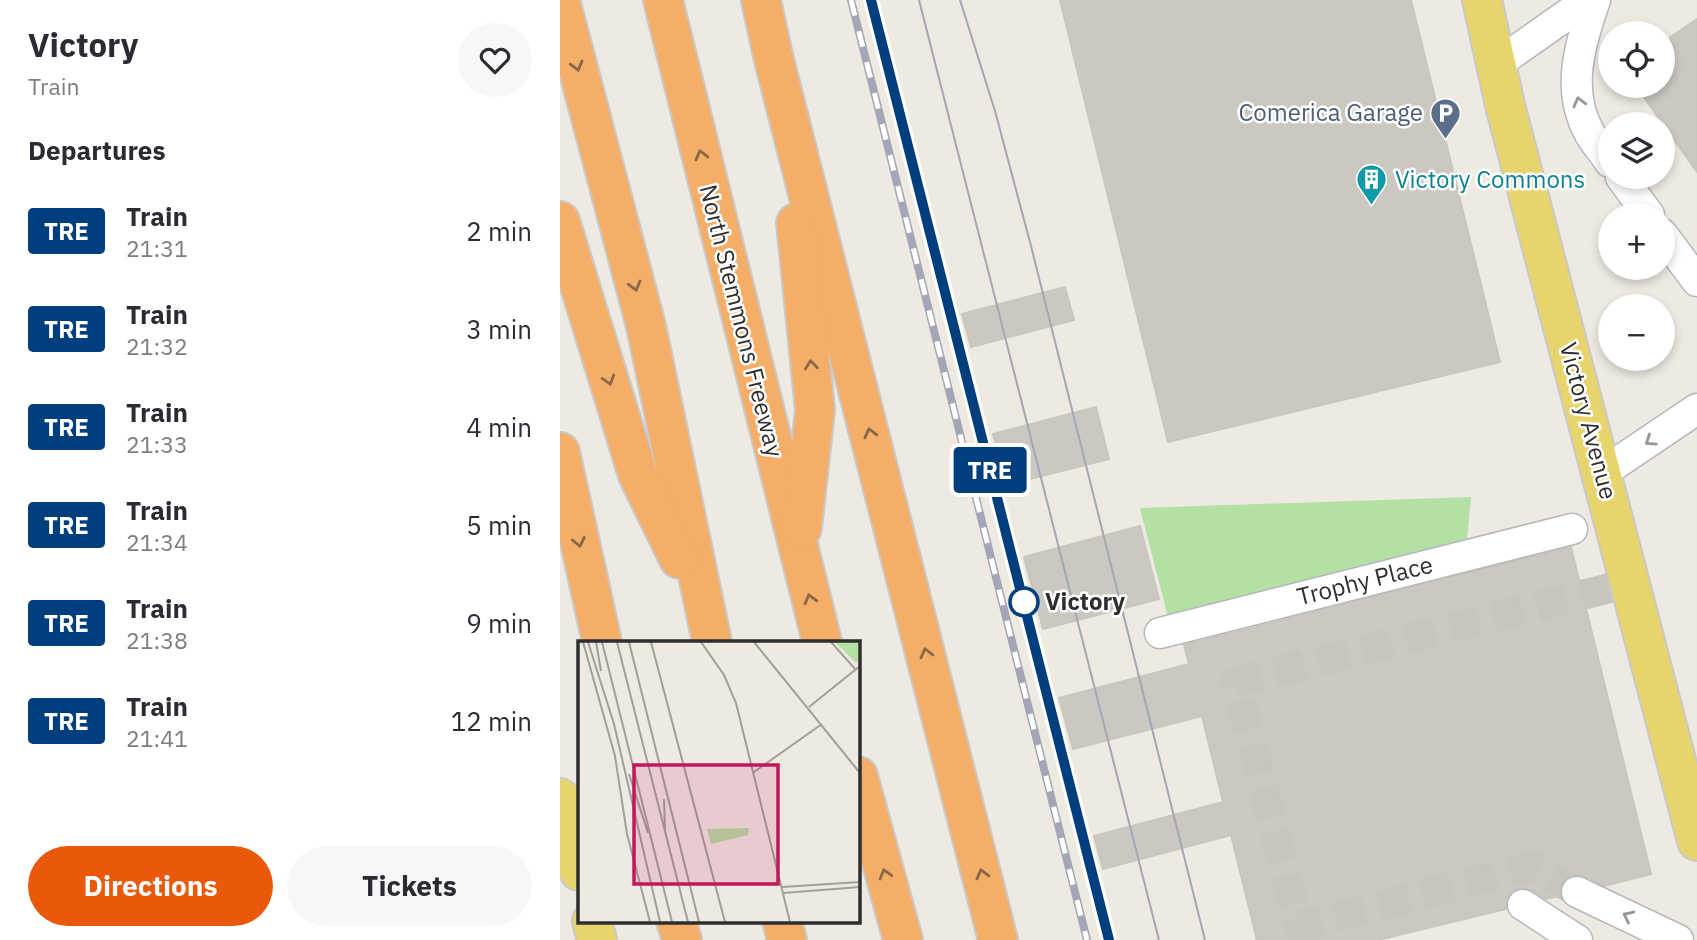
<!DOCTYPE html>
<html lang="en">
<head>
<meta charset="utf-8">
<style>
	body { margin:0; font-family:"IBM Plex Sans",sans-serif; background:#f7f7f7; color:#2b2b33; height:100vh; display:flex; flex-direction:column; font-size:26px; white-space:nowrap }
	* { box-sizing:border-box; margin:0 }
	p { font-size:23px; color:#7c7c81 }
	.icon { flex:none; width:38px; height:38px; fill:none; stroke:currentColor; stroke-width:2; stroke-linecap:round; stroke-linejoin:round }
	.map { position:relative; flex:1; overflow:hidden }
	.details { display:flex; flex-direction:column; background:#fff; width:560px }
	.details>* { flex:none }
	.badge { padding:0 14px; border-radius:5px; font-size:24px; line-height:46px }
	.fabs { position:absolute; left:1038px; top:21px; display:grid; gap:14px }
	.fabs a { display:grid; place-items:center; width:77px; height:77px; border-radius:50%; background:#fff; box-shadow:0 4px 10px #0003; font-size:35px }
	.map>.badge { position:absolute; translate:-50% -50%; box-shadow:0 0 0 4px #fff }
	h2 { padding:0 28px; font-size:26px; line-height:63px }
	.round { display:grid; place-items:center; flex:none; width:74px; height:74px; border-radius:37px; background:#f7f7f7 }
	.overview { display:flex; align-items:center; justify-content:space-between; height:119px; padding:0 28px }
	h1 { font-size:33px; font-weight:700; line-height:52px }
	.cta { display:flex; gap:14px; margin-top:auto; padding:14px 28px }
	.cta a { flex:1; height:80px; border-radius:42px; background:#ea580c; color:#fff; font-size:28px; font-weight:700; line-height:80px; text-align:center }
	.cta a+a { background:#f7f7f7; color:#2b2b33 }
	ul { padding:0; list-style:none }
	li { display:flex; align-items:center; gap:21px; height:98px; padding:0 28px }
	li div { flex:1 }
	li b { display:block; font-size:26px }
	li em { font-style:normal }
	li .badge { min-width:77px; font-weight:700; text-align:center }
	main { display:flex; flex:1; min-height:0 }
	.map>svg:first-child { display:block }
</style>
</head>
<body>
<main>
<section class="details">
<div class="overview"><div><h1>Victory</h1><p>Train</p></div><a class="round"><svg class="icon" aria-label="heart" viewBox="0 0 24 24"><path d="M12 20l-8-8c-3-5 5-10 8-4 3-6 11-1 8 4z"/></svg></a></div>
<h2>Departures</h2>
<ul>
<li><span class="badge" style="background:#003e7e;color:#fff">TRE</span><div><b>Train</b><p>21:31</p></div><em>2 min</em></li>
<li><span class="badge" style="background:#003e7e;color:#fff">TRE</span><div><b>Train</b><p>21:32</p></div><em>3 min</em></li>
<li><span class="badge" style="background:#003e7e;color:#fff">TRE</span><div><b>Train</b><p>21:33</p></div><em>4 min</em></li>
<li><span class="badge" style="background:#003e7e;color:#fff">TRE</span><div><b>Train</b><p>21:34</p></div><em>5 min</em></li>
<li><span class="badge" style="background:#003e7e;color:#fff">TRE</span><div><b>Train</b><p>21:38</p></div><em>9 min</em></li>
<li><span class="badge" style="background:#003e7e;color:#fff">TRE</span><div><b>Train</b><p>21:41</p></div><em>12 min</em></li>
</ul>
<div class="cta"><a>Directions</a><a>Tickets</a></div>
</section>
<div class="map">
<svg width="1137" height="940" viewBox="0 0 1137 940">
	<rect width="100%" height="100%" fill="#eeeae2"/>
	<path fill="#b3e0a3" d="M911,497L906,551L610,625L580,508Z"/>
	<g fill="#cac8c0" stroke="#cac6bb" stroke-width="2">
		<path d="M500,0H851L940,362L608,442Z"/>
		<path d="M1137,19V172L1076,86H1102V43Z"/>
		<path d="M505,287L514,320L411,347L402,314Z"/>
		<path d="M536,407L549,459L446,485L433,434Z"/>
		<path d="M580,526L599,599L483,629L464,557Z"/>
		<path d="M1011,547L1091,874L1044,886L1025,876L1015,875L1007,878L1002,884L1000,896L986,899L972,890L963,888L956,889L948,896L946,909L818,940H697L671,835L543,869L534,836L663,802L642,716L513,749L499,698L629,664L624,645Z"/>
	</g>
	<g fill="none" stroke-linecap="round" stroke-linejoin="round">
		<path stroke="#c8c4be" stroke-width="30" stroke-dasharray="30 15" stroke-linecap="butt" d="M1017,892L973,866L739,926L676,682L1070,583"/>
		<defs>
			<g id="minor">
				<path d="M1035,0C1020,45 1005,90 1030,134C1036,144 1044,153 1050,162"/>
				<path d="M937,64L1028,0"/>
				<path d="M1061,177L1089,215"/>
				<path d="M1102,234L1137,281"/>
				<path d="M1042,473L1137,409"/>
				<path d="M600,633L1012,529"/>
				<path d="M1017,892L1118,940"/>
				<path d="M963,905L1017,940"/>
			</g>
			<g id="major">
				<path d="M922,0L945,105L1137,841"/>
				<path d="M0,798L19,871"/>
				<path d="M32,921L37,940"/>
			</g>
			<g id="highway">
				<path d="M0,0L86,326L152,642"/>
				<path d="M103,0L262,642"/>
				<path d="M201,0L213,56L438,940"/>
				<path d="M0,221L78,475L119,559"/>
				<path d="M236,223L255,410L242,528"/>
				<path d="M0,452L42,642"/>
				<path d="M298,776L343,940"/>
				<path d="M116,921L122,940"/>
				<path d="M222,921L227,940"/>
			</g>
		</defs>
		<use href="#minor" stroke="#b5b7c0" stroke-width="33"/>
		<use href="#major" stroke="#c9c9c9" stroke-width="42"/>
		<use href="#highway" stroke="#c9c9c9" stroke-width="42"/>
		<use href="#minor" stroke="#fff" stroke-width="30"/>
		<use href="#major" stroke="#e8d46d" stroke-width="38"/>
		<use href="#highway" stroke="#f4ae67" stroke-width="38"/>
		<g stroke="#a4a6b7" stroke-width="2">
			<path d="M359,0L599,940"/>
			<path d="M400,0L435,111L471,246L645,940"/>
		</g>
		<defs>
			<g id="rail">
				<path d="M291,0L527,940"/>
				<path d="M311,0L549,940"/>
			</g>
		</defs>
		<use href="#rail" stroke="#a4a6b7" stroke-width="8"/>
		<use href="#rail" stroke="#fff" stroke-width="5" stroke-dasharray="16" stroke-linecap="butt"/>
	</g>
	<defs><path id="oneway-chevron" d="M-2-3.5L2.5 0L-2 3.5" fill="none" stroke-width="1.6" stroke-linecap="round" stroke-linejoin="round" transform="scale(1.75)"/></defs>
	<g stroke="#876848">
		<use href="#oneway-chevron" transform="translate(17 66) rotate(75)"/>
		<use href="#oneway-chevron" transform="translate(141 155) rotate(-104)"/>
		<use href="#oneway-chevron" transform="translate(75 286) rotate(75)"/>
		<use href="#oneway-chevron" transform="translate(251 365) rotate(-96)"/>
		<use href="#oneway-chevron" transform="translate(49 380) rotate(73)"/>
		<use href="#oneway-chevron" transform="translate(310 433) rotate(-104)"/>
		<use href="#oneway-chevron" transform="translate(19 542) rotate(78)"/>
		<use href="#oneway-chevron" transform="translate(250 599) rotate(-105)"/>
		<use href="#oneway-chevron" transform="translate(366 653) rotate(-104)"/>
		<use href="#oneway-chevron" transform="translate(325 874) rotate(-106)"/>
		<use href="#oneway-chevron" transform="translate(422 874) rotate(-104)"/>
	</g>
	<g stroke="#969696">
		<use href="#oneway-chevron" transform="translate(1019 102) rotate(-104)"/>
		<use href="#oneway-chevron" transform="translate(1090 441) rotate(146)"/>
		<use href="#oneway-chevron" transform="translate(1068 916) rotate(-154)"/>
	</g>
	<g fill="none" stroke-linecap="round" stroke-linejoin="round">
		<defs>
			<path id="line" d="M311,0L549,940"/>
		</defs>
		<use href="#line" stroke="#fff" stroke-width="16"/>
		<use href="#line" stroke="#003e7e" stroke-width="10"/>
	</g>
	<defs>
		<symbol id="parking-pin" viewBox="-11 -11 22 30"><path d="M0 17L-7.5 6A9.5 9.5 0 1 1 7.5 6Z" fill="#5c6f8a" stroke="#fff"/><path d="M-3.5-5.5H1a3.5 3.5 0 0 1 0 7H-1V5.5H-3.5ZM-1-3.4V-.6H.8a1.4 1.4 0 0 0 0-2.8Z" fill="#fff"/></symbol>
		<symbol id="building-pin" viewBox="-11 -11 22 30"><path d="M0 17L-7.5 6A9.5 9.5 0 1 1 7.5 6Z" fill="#0f9aa8" stroke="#fff"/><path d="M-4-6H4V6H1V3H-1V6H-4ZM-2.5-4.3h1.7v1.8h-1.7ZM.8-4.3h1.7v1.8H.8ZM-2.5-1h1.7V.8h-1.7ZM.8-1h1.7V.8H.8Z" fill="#fff"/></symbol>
	</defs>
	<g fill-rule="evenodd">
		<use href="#parking-pin" x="868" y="96" width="35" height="47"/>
		<use href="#building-pin" x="794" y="162" width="35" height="47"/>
	</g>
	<circle fill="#fff" stroke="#003e7e" stroke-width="3.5" cx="464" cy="602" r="14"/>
	<g text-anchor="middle" stroke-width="5" stroke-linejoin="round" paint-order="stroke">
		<g font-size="24" fill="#4e5e75" stroke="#fff" text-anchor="end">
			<text x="863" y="121">Comerica Garage</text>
		</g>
		<g font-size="24" fill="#0d838f" stroke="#fff" text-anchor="start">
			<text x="835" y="188">Victory Commons</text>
		</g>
		<g font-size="24" fill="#2e2e2e" stroke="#fff">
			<text transform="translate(181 321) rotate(76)" y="8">North Stemmons Freeway</text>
			<text transform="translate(1028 421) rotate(75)" y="8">Victory Avenue</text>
			<text transform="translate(805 581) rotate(-14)" y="8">Trophy Place</text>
		</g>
		<g font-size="24" font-weight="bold" fill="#2e2e2e" stroke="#fff" text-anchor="start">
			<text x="485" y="610">Victory</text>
		</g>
	</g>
	<g transform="translate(18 641)">
		<rect width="282" height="282" fill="#eeeae2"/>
		<path d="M257,1H282V18L278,22ZM171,187L170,194L133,203L129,188Z" fill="#b3e0a3"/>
		<path fill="none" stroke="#a19f9a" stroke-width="2" d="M5,1L37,115L49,193L72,281M10,1L36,83L82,281M18,1L23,30M24,1L94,281M39,1L110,281M51,1L121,281M73,1L147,281M123,1L146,34L158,62L212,281M176,1L282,132M253,1L278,29M231,66L282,25M176,131L244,83M51,133L70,192M86,158L87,189M204,246L282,241M205,252L282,246"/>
		<path fill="#c2185b" fill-opacity="0.15" stroke="#c2185b" stroke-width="3.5" d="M56,124H200V243H56Z"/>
		<rect width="282" height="282" fill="none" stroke="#2e2e2e" stroke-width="3.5"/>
	</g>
</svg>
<div class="fabs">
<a><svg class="icon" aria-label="locate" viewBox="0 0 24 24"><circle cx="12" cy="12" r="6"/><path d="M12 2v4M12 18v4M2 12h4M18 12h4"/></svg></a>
<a><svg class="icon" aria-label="layers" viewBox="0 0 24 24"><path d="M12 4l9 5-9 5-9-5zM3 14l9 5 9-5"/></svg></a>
<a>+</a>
<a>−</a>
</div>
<b class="badge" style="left:430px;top:470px;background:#003e7e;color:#fff">TRE</b>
</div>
</main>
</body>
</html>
